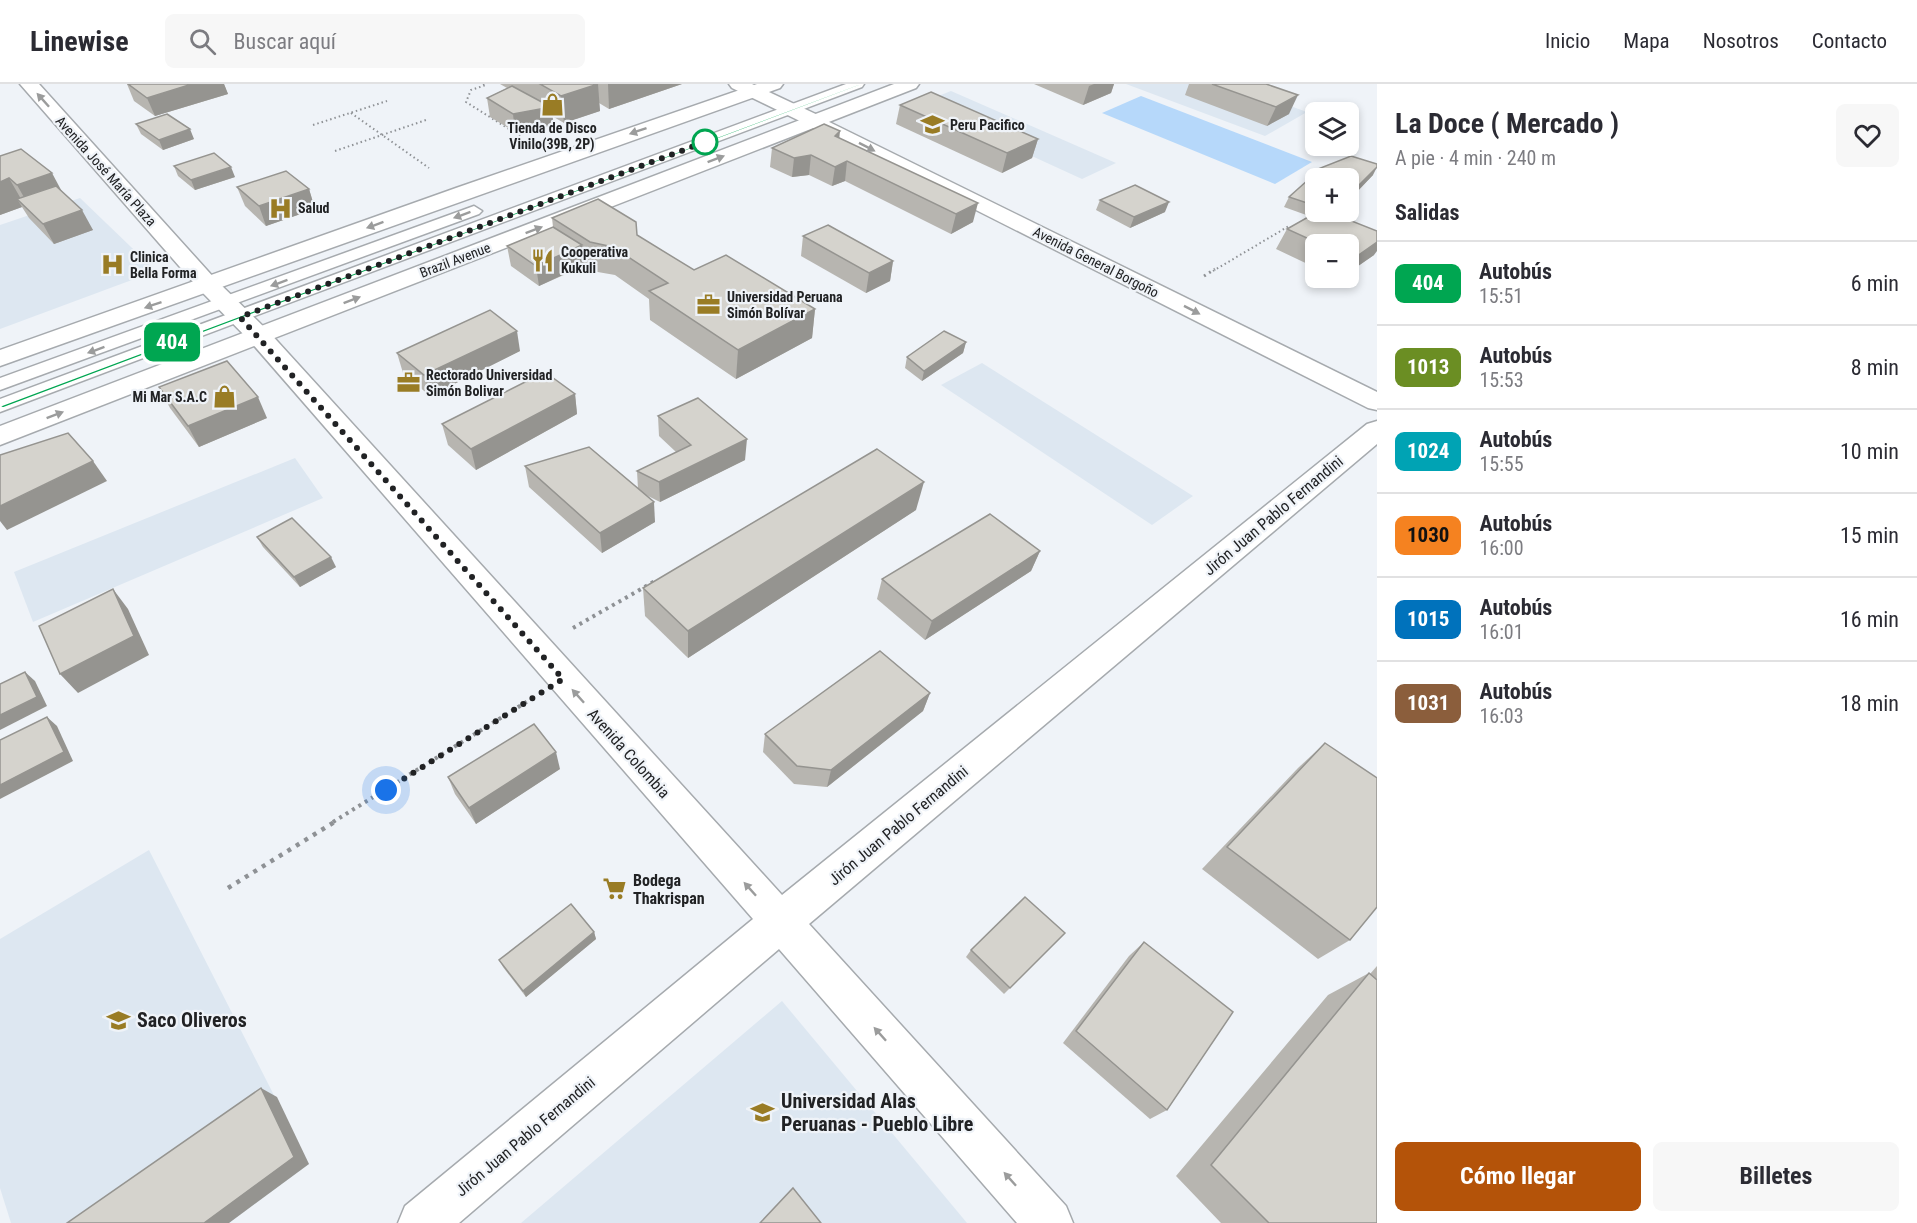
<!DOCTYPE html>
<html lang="es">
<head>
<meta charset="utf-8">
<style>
	body { margin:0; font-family:"Roboto Condensed",sans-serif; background:#f7f7f7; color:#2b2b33; height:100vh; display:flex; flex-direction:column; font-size:22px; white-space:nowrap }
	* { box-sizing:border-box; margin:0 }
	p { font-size:20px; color:#7c7c81 }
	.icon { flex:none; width:33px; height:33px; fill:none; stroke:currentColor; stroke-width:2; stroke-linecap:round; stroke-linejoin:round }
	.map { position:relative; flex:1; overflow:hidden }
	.sheet { display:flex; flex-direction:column; background:#fff; width:540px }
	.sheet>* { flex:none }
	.badge { padding:0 12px; border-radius:9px; font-size:21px; line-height:39px }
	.buttons { position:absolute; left:1305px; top:18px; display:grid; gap:12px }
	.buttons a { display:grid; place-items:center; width:54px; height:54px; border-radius:9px; background:#fff; box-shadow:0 3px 9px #0003; font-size:30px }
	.you { position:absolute; width:30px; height:30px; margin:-15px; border:4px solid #fff; border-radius:50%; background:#1a73e8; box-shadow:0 0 0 9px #1a73e833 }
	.map>.badge { position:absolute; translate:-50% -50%; box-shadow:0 0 0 3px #fff }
	h2 { padding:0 18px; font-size:22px; line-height:54px }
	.round { display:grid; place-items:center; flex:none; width:63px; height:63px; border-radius:9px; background:#f7f7f7 }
	.headline { display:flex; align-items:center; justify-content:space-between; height:102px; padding:0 18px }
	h1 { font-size:28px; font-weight:700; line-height:45px }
	.cta { display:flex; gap:12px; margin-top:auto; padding:12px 18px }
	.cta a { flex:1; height:69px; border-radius:9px; background:#b45309; color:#fff; font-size:24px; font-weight:700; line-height:69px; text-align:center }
	.cta a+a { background:#f7f7f7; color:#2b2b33 }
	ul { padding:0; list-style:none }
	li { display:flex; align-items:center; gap:18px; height:84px; padding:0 18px; border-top:2px solid #e1e1e2 }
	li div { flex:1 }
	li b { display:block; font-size:22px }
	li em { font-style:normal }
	li .badge { min-width:66px; font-weight:700; text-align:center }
	header { display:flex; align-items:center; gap:36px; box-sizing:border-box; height:84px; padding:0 30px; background:#fff; border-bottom:2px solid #e1e1e2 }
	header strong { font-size:28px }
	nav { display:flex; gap:33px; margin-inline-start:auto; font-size:21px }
	.search { width:420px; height:54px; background:#f7f7f7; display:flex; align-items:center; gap:15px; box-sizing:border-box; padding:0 21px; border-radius:9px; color:#7c7c81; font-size:22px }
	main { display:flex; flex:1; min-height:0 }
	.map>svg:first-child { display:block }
</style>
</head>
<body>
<header>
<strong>Linewise</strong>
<div class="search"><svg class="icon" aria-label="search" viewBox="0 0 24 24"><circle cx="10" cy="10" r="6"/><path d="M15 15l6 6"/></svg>Buscar aquí</div>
<nav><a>Inicio</a><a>Mapa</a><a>Nosotros</a><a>Contacto</a></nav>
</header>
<main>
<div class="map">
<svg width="1377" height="1139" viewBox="0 0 1377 1139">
	<rect width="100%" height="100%" fill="#eff3f8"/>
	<g fill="#dde7f1">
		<path d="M1126,0H1229L1307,28L1265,52Z"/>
		<path d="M951,7L1116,79L1082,95L918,20Z"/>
		<path d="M80,114L156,187L0,245V141Z"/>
		<path d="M982,279L1193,412L1152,441L941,301Z"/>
		<path d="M295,374L323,414L33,538L14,488Z"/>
		<path d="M149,766L309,1080L229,1139H11L0,1104V855Z"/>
		<path d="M782,917L967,1139H521Z"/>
	</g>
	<path fill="#b6d8fa" d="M1141,12L1312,78L1275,100L1102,29Z"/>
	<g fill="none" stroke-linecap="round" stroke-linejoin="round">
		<defs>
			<g id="service">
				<path d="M846,0H864L862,3L0,328V315Z"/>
				<path d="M474,122L482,127L479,130L0,306V294Z"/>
			</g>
			<g id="minor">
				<path d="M815,31L1377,308V326L1368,324L808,41L806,37L808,33Z"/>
				<path d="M259,245L268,247L782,811L1367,340L1377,337V360L809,840L1066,1122L1073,1139H1017L779,865L459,1139H398L405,1122L753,835L250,257L247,252L250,247Z"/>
			</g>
			<g id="tertiary">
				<path d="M20,0H39L216,196L268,247L271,252L268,257L259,259L250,257L200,206Z"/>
				<path d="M729,0H752L822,33L824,37L822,41H808L732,4Z"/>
			</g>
			<g id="primary">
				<path d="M757,0H783L780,4L0,282V266L456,104Z"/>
				<path d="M894,0H919L916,4L0,361V342Z"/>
			</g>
		</defs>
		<use href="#service" stroke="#a6aaae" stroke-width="3"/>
		<use href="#minor" stroke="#a6aaae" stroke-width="3"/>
		<use href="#tertiary" stroke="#a6aaae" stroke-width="3"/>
		<use href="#primary" stroke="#a6aaae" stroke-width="3"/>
		<g stroke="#8e9195" stroke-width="2" stroke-dasharray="1.5 3" stroke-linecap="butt">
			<path d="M483,0L486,1L471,6L466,18L520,52"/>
			<path d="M351,29L429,84"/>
			<path d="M313,41L387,17"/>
			<path d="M335,67L426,36"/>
			<path d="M1213,187L1289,142"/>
		</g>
		<path stroke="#8e9195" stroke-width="3" stroke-dasharray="2 4" stroke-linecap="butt" d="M1204,192L1215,185"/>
		<g stroke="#8e9195" stroke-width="4" stroke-dasharray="3 4.5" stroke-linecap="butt">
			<path d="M573,544L655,497"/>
			<path d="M333,738L528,617"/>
		</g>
		<path stroke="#8e9195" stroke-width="4.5" stroke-dasharray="4 6" stroke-linecap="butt" d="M228,804L336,737"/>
		<use href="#service" fill="#fff" fill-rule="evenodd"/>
		<use href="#minor" fill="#fff" fill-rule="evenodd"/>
		<use href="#tertiary" fill="#fff" fill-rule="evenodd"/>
		<use href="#primary" fill="#fff" fill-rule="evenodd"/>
	</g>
	<g fill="#b7b5b0">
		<path d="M127,0H224L228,10L155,32L134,17Z"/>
		<path d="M500,0H682L609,25L599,19L600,27L564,39L552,32L554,42L515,48L490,33L487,14L507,4Z"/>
		<path d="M1034,0H1114L1111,9L1083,21Z"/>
		<path d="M1189,0H1266L1289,30L1267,42L1185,11Z"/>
		<path d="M900,21L1038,55L1032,74L1002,89L896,40Z"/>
		<path d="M136,40L194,55L163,66L141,50Z"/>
		<path d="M839,54L973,138L951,150L845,97L832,102L809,91L792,93L770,83L772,64Z"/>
		<path d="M0,72L62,108L93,146L54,160L29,134L22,123L0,131Z"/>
		<path d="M174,82L235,93L195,106L178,92Z"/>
		<path d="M1318,85L1373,91L1352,113L1348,111V94H1316V96L1313,95Z"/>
		<path d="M1316,97V128H1329L1374,171L1348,189V160H1316V184L1276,165L1287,145L1309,132L1284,123L1289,113Z"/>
		<path d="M237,103L309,105L315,125L266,142L245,122Z"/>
		<path d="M1100,116L1165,128L1130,144L1096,126Z"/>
		<path d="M552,134L637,151L694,186L815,225L812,254L736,295L650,236L649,215L615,191L592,187L584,182L539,202L511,182L507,162L553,143Z"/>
		<path d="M803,152L893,177L890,197L866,209L801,172Z"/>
		<path d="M966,258L963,269L922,297L905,284L907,273Z"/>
		<path d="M520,267L430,312L403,289L397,269Z"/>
		<path d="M159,303L267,334L199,363L170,324Z"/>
		<path d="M575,310L577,330L476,386L448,361L442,340Z"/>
		<path d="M658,332L745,376L660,418L646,411L655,438L602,469L529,403L525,382L638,405L637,387L676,368L659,352Z"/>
		<path d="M916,426L688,574L645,532L643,504Z"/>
		<path d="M257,453L336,483L300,503L263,463Z"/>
		<path d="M1040,467L1031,487L925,556L877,515L882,495Z"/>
		<path d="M930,609L923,627L827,703L794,700L763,668L765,650Z"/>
		<path d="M1325,659L1350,856L1318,875L1202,785L1298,684Z"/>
		<path d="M560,685L476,740L455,710L448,693Z"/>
		<path d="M594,848L596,855L526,913L503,883L499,876Z"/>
		<path d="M1058,856L1004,910L966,873L971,866Z"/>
		<path d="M1144,858L1167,1026L1150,1035L1063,959L1129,872Z"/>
		<path d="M1377,882V1139H1221L1176,1092L1328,911L1369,889L1370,890Z"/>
	</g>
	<g fill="#959490">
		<path d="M192,0H224L228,10L155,32L147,14Z"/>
		<path d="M598,0L600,27L564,39L561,12Z"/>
		<path d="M608,0H682L609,25Z"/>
		<path d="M1094,0H1114L1111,9L1083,21L1089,2Z"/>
		<path d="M1298,11L1289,30L1267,42L1276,23Z"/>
		<path d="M551,23L554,42L515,48L513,30Z"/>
		<path d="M190,45L194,55L163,66L159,56Z"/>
		<path d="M840,47L838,66L835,52Z"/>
		<path d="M1038,55L1032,74L1002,89L1007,69Z"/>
		<path d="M811,71L809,91L792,93L794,74Z"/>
		<path d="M847,77L845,97L832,102L835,83Z"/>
		<path d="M231,83L235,93L195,106L191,96Z"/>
		<path d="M1377,83L1373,91L1352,113L1358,102Z"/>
		<path d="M52,89L67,117L33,129L17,101Z"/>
		<path d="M9,94L25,122L17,115L22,123L0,131V98Z"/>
		<path d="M309,105L315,125L266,142L259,122Z"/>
		<path d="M1169,118L1165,128L1130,144L1134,133Z"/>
		<path d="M978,119L973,138L951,150L956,130Z"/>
		<path d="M82,126L93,146L54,160L43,140Z"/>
		<path d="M1377,158V167L1374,171L1348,189V182L1353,175Z"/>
		<path d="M582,161L584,181L539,202L536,182Z"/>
		<path d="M893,177L890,197L866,209L869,189Z"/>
		<path d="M815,225L812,254L736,295L738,266Z"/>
		<path d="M517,247L520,267L430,312L424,291Z"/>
		<path d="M966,258L963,269L922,297L924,287Z"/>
		<path d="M575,310L577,330L476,386L471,365Z"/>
		<path d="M258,313L267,334L199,363L188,342Z"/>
		<path d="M747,355L745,376L660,418L659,398Z"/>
		<path d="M93,377L107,397L7,446L0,437V422Z"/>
		<path d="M924,398L916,426L688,574V547Z"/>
		<path d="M654,418L655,438L602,469L600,449Z"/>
		<path d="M1040,467L1031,487L925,556L932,537Z"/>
		<path d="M331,473L336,483L300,503L294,493Z"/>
		<path d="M113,505L128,525L149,571L78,609L60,590Z"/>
		<path d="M25,588L35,597L47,622L0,646V631Z"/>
		<path d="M930,609L923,627L827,703L831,686Z"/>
		<path d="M47,633L57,642L73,677L0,715V701Z"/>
		<path d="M556,668L560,685L476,740L469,724Z"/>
		<path d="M594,848L596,855L526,913L523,907Z"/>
		<path d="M261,1004L277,1013L309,1080L229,1139H204Z"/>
	</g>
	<g fill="#d5d3cd" stroke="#959490" stroke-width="1.5">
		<path d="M128,0H192L147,14Z"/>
		<path d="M540,0H598L561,12Z"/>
		<path d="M1212,0H1266L1298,11L1276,23Z"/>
		<path d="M512,2L551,23L513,30L487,14Z"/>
		<path d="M931,8L1038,55L1007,69L900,21Z"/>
		<path d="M167,30L190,45L159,56L136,40Z"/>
		<path d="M824,40L840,47L835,52L978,119L956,130L847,77L835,83L811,71L794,74L772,64Z"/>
		<path d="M21,65L52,89L17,101L9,94L0,98V72Z"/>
		<path d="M214,69L231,83L191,96L174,82Z"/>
		<path d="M1351,72L1377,80V83L1358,102L1348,98V94H1340L1318,85Z"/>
		<path d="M286,87L309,105L259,122L237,103Z"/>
		<path d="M1309,95L1316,97V122L1289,113Z"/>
		<path d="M1135,101L1169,118L1134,133L1100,116Z"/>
		<path d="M56,102L82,126L43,140L17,115Z"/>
		<path d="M598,115L636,138L637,151L694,186L726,171L815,225L738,266L649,207L668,199L613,163L590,158L552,134Z"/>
		<path d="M1317,128H1329L1377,147V158L1353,175L1348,173V160H1320L1287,145Z"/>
		<path d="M828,141L893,177L869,189L803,152Z"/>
		<path d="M553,143L582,161L536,182L507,162Z"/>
		<path d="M490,226L517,247L424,291L397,269Z"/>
		<path d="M944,247L966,258L924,287L907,273Z"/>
		<path d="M227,277L258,313L188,342L159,303Z"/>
		<path d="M545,288L575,310L471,365L442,340Z"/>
		<path d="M698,314L747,355L659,398L637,387L691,361L658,332Z"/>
		<path d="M68,349L93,377L0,422V371Z"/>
		<path d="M589,363L654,418L600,449L525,382Z"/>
		<path d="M877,365L924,398L688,547L643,504Z"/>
		<path d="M990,430L1040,467L932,537L882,495Z"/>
		<path d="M292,434L331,473L294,493L257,453Z"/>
		<path d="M113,505L134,552L60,590L39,542Z"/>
		<path d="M880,567L930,609L831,686L797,682L765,650Z"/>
		<path d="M25,588L37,613L0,631V600Z"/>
		<path d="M47,633L64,668L0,701V656Z"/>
		<path d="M534,640L556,668L469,724L448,693Z"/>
		<path d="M1325,659L1377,694V823L1350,856L1227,763Z"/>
		<path d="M1025,813L1065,849L1010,904L971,866Z"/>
		<path d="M571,820L594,848L523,907L499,876Z"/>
		<path d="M1144,858L1233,928L1167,1026L1076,947Z"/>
		<path d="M1369,889L1377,896V1139H1269L1211,1081Z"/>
		<path d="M261,1004L294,1073L204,1139H67Z"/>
		<path d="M793,1104L821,1139H760Z"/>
	</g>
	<defs><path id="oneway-solid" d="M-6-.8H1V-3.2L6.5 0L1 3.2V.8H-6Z" transform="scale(1.5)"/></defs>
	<g fill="#9b9c9c">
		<use href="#oneway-solid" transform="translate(43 16) rotate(-132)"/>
		<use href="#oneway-solid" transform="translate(638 47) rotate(161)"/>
		<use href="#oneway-solid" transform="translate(867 63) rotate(27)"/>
		<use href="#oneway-solid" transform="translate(716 75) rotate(-21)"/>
		<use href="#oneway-solid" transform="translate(462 131) rotate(160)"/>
		<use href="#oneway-solid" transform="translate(375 141) rotate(160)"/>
		<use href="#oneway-solid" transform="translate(534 146) rotate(-21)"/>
		<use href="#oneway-solid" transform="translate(279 199) rotate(160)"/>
		<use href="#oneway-solid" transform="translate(352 216) rotate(-21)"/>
		<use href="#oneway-solid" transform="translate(153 221) rotate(161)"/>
		<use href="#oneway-solid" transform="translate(1192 226) rotate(27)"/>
		<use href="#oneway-solid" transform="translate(96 266) rotate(160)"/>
		<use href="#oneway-solid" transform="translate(55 331) rotate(-21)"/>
		<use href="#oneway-solid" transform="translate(578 612) rotate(-132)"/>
		<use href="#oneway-solid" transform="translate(750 805) rotate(-132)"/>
		<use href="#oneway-solid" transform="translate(880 950) rotate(-132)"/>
		<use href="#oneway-solid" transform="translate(1010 1095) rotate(-132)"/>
	</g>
	<path fill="#00a651" stroke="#fff" stroke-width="1.5" d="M859,0L861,1L3,324L0,322Z"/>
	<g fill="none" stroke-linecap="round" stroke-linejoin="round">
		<path stroke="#212224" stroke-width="6" stroke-dasharray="0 10.8" d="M386,706L563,595L240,233L705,58"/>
	</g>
	<defs>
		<symbol id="shop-bare" viewBox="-9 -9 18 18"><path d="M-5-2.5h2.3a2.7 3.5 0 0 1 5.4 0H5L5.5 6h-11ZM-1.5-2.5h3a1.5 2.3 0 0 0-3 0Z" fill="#997c25" stroke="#eff3f8" stroke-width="2.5" paint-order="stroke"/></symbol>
		<symbol id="school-bare" viewBox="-9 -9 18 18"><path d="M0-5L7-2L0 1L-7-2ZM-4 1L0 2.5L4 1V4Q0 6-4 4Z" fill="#997c25" stroke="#eff3f8" stroke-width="2.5" paint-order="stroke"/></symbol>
		<symbol id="hospital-bare" viewBox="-9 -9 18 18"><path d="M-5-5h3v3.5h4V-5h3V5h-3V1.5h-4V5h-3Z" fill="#997c25" stroke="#eff3f8" stroke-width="2.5" paint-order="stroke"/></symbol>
		<symbol id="restaurant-bare" viewBox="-9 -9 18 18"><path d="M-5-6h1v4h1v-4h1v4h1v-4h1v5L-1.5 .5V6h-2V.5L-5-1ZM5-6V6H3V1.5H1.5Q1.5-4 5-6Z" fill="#997c25" stroke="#eff3f8" stroke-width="2.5" paint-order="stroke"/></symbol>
		<symbol id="office-bare" viewBox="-9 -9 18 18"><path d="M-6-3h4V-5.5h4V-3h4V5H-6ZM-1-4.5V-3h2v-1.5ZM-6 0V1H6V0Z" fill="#997c25" stroke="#eff3f8" stroke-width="2.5" paint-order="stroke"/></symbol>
		<symbol id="supermarket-bare" viewBox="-9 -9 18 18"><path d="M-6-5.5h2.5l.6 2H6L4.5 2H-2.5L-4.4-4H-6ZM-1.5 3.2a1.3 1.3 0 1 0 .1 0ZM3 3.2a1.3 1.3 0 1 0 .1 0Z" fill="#997c25" stroke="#eff3f8" stroke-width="2.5" paint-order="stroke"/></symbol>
		<symbol id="university-bare" viewBox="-9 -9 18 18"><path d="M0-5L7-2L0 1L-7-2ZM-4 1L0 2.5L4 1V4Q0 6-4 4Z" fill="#997c25" stroke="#eff3f8" stroke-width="2.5" paint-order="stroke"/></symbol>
	</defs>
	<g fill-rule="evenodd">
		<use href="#shop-bare" x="536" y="4" width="33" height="33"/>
		<use href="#school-bare" x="916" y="24" width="33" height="33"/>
		<use href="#hospital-bare" x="264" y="108" width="33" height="33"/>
		<use href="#restaurant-bare" x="526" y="160" width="33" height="33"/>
		<use href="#hospital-bare" x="96" y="164" width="33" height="33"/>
		<use href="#office-bare" x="692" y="204" width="33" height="33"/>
		<use href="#office-bare" x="392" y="282" width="33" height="33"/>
		<use href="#shop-bare" x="208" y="296" width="33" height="33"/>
		<use href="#supermarket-bare" x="598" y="788" width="33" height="33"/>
		<use href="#school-bare" x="102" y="920" width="33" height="33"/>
		<use href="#university-bare" x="746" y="1012" width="33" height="33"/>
	</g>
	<circle fill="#fff" stroke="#00a651" stroke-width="3" cx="705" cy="58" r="12"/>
	<g text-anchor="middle" stroke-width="4.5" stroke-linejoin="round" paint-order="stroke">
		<g font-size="14" font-weight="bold" fill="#212224" stroke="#eff3f8" text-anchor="start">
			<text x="950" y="46">Peru Pacifico</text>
			<text x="552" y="49" text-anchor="middle">Tienda de Disco<tspan x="552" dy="16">Vinilo(39B, 2P)</tspan></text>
			<text x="298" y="129">Salud</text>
			<text x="561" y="173">Cooperativa<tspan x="561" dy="16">Kukuli</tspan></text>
			<text x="130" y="178">Clinica<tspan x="130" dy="16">Bella Forma</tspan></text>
			<text x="727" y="218">Universidad Peruana<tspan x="727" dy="16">Simón Bolívar</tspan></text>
			<text x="426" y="296">Rectorado Universidad<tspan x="426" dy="16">Simón Bolivar</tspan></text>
			<text x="207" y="318" text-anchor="end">Mi Mar S.A.C</text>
		</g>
		<g font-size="14" fill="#212224" stroke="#eff3f8">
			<text transform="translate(106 87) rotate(48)" y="5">Avenida José María Plaza</text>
			<text transform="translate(455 176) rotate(-21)" y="5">Brazil Avenue</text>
			<text transform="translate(1096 178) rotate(27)" y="5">Avenida General Borgoño</text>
		</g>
		<g font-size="16" fill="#212224" stroke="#eff3f8">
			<text transform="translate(1273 431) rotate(-40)" y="6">Jirón Juan Pablo Fernandini</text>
			<text transform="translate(629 669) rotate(48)" y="6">Avenida Colombia</text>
			<text transform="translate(898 741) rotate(-40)" y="6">Jirón Juan Pablo Fernandini</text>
			<text transform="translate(525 1052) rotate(-40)" y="6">Jirón Juan Pablo Fernandini</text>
		</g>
		<g font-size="16" font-weight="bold" fill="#212224" stroke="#eff3f8" text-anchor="start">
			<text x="633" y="802">Bodega<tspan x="633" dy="18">Thakrispan</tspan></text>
		</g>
		<g font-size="20" font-weight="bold" fill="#212224" stroke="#eff3f8" text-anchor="start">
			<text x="137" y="943">Saco Oliveros</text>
			<text x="781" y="1024">Universidad Alas<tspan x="781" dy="23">Peruanas - Pueblo Libre</tspan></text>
		</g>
	</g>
</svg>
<div class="buttons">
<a><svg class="icon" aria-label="layers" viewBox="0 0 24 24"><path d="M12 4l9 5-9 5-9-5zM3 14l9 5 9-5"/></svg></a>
<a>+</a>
<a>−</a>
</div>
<div class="you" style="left:386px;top:706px"></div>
<b class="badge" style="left:172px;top:258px;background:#00a651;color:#fff">404</b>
</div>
<section class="sheet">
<div class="headline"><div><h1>La Doce ( Mercado )</h1><p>A pie · 4 min · 240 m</p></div><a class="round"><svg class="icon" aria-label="heart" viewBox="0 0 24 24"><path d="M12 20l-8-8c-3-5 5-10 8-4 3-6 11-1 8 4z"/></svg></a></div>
<h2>Salidas</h2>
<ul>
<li><span class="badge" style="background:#00a651;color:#fff">404</span><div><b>Autobús</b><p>15:51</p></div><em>6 min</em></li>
<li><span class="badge" style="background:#6b8e23;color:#fff">1013</span><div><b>Autobús</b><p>15:53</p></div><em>8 min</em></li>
<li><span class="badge" style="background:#00a3b4;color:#fff">1024</span><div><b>Autobús</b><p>15:55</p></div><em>10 min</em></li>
<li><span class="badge" style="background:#f58220;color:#111">1030</span><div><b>Autobús</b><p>16:00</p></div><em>15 min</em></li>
<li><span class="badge" style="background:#0072bc;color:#fff">1015</span><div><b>Autobús</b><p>16:01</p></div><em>16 min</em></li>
<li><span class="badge" style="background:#8b5e3c;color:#fff">1031</span><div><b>Autobús</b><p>16:03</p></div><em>18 min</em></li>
</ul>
<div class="cta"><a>Cómo llegar</a><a>Billetes</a></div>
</section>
</main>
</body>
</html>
